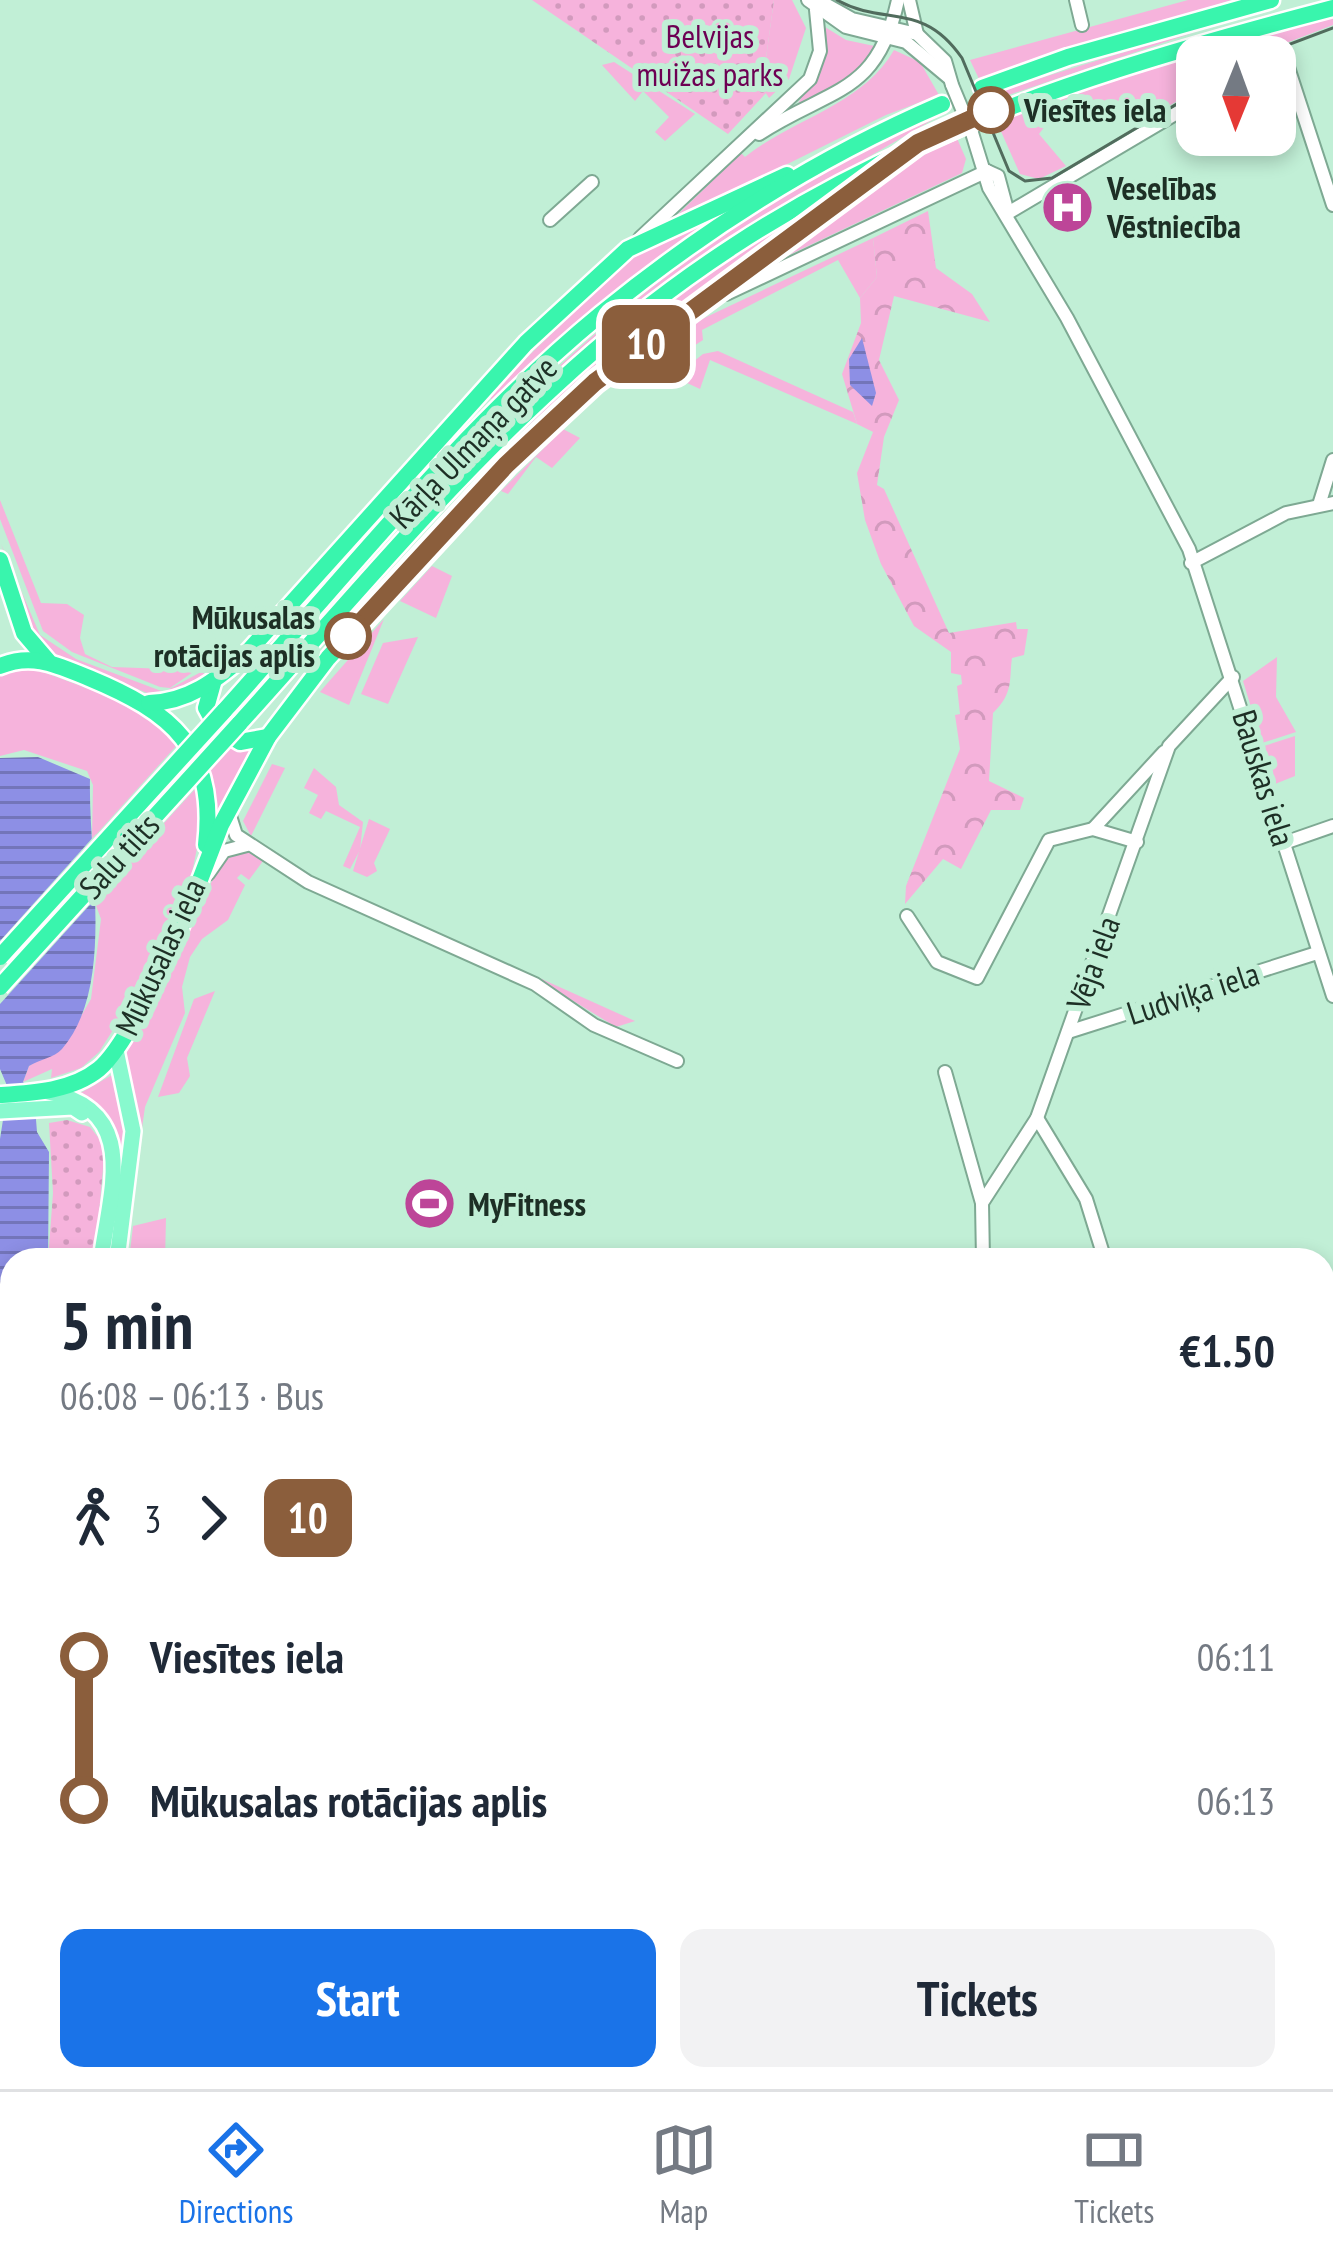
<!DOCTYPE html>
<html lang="en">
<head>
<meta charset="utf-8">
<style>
	body { margin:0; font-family:"PT Sans Narrow",sans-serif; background:#f2f2f3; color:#1f2937; height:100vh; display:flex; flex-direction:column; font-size:45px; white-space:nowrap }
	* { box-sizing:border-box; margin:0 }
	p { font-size:39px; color:#747a83 }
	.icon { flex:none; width:66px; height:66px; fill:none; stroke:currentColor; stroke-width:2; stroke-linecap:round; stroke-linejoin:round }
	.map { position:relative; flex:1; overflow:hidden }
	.sheet { position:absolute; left:0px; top:1248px; width:1335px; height:843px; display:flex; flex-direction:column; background:#fff; border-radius:36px 36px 0 0; box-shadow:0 6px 18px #0003 }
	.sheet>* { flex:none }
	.badge { padding:0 24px; border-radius:18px; font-size:42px; line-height:78px }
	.needle { width:78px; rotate:181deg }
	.fabs { position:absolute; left:1176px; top:36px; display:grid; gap:24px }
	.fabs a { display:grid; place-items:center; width:120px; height:120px; border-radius:24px; background:#fff; box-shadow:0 6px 18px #0003; font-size:60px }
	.map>.badge { position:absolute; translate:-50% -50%; box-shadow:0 0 0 6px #fff }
	.legs { display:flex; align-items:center; gap:18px; height:132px; padding:0 60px; font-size:39px }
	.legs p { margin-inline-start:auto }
	.summary { display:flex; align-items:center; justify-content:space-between; height:204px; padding:0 60px }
	h1 { font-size:66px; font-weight:800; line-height:90px }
	.button { display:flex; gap:24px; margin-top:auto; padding:24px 60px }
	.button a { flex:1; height:138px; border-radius:24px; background:#1a73e8; color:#fff; font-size:48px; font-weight:800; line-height:138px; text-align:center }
	.button a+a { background:#f2f2f3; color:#1f2937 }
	ul { padding:0 60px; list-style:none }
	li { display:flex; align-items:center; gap:42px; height:144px; font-size:45px }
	li i { display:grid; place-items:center; width:18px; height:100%; margin:0 15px; background:currentColor }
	li i::after { content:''; width:30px; height:30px; margin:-15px; border:9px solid; border-radius:50%; background:#fff }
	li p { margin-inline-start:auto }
	li:first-child i { background:linear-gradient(#0000 50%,currentColor 0) }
	li:last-child i { background:linear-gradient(currentColor 50%,#0000 0) }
	.tab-bar { display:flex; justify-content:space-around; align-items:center; height:168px; border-top:3px solid #e0e1e3; background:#fff; font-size:33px; color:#747a83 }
	.tab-bar a { display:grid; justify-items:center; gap:6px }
	.tab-bar .current { color:#1a73e8 }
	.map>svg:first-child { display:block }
</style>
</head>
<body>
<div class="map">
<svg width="1333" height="2089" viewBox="0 0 1333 2089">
	<defs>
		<pattern id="forest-crowns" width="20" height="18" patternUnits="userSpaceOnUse" patternTransform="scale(3)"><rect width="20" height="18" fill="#f6b3dc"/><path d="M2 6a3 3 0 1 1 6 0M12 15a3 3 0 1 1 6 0" fill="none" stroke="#d29abd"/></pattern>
		<pattern id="park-dots" width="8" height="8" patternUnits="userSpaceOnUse" patternTransform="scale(3)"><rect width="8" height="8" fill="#f6b3dc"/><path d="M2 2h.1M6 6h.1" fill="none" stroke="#d29abd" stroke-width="1.8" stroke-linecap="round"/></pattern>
		<pattern id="water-rules" width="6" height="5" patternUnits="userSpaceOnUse" patternTransform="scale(3)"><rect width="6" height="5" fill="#8d8fe5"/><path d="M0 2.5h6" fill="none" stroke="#7375b9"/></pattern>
	</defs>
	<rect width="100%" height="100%" fill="#c1efd6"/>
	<g fill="#f6b3dc">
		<path d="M774,0H792L806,28L789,79L769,98L762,87Z"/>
		<path d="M1188,0H1232L979,79L970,60Z"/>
		<path d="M1257,11L988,102L986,95Z"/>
		<path d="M1333,17V25L1250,57H1197V89L1134,127L1118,102L1045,126L1039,134L1066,166L1039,179L1020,174L995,118L1196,52Z"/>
		<path d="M825,27L846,40L879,47L840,86L797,105L823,63Z"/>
		<path d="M894,50L920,62L939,95L886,115L669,223L741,153L745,157C792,119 863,105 894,50Z"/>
		<path d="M614,62L695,114L665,141L655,132L669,117L643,91L635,101L602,65Z"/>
		<path d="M946,112L710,249L598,335L480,444C612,306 768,186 946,112Z"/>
		<path d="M956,136L966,159L962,173L768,265L895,172Z"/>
		<path d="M862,180L560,406L515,447L511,444C612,335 732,249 862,180Z"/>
		<path d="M758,190C662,253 576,321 494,402L488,395L628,260Z"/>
		<path d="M873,238L877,277L860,298L838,260L702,330L703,340L666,364L660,356L647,359L700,320Z"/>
		<path d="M718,351L853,412L857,424L710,360L700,389L674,377L703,354Z"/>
		<path d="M563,429L580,438L552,468L536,457L508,494L501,491Z"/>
		<path d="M0,500L41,603L67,604L84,615L80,638L85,654L112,667L196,670L170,688L160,687L72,652L43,631L0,519Z"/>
		<path d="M1,544L40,635L76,659L164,692L201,672L207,675L173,695H152L46,651L33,637Z"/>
		<path d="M432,566L452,576L436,618L400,601Z"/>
		<path d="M384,619L349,705L320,692L325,686Z"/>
		<path d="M418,637L388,704L361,694L383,643Z"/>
		<path d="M1277,657L1276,697L1296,732L1262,743L1243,681Z"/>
		<path d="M27,666L143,709L177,745L92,839L93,785L87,771L24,750L0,756V675Z"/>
		<path d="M1295,736V776L1275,784L1264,746Z"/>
		<path d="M235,744L257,746L215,825L209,771Z"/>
		<path d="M272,764L285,768L251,836L243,821Z"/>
		<path d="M314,768L336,787L339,805L363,822L360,850L350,869L343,866L360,827L326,811L321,819L309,813L318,795L304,788Z"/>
		<path d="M197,787L200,833L192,873L132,1000L99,1052L81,1068L51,1078L52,1069L23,1082L29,1066L66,1042L91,999L101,919L94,900Z"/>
		<path d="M369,819L390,829L374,863L377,871L367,877L353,871Z"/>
		<path d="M244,849L263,861L249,880L241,874L237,878L245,885L228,920L202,939L190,957L182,987L185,1013L145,1107L140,1142L125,1056L224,857Z"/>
		<path d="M524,971L635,1021L616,1027Z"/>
		<path d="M215,991L187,1058L190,1076L179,1093L158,1097L194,999Z"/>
		<path d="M112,1075L127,1127L114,1241H110L118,1144L77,1095Z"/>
		<path d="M166,1218L165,1260H129L133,1226Z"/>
	</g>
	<path fill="url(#forest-crowns)" d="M928,211L936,268L972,294L990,322L894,296L879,360L899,400L884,437L877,485L884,489L949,633L1016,622L1017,629H1028L1024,655L1012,658C1009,679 1014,693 993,713L989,781L1024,798L1020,810H991L961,869L943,859L905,904L906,886L960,749L955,715L960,714L957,686L962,684L961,675L951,673V652L914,626L881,564L865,520L857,473L873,432L857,424L842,374L861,323L860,298L877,277L873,238Z"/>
	<g fill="url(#park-dots)">
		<path d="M532,0H774L762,87L766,93L728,134Z"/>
		<path d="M67,1120L90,1127L105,1146L95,1260H48L53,1193L49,1123Z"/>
	</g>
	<g fill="url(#water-rules)">
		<path d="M862,338L876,393L872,406L850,385L849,359Z"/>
		<path d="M38,757L90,779C88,861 116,986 62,1049C54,1058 40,1059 29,1066L23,1082L34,1095L37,1132L49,1152L48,1260H12V2079H55L57,2089H0V1139L8,1088L0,1069V758Z"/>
	</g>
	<path fill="#c1efd6" d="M96,834L97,897L0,1004V941Z"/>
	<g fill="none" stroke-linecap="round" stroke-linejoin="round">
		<defs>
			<g id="minor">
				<path d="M808,0L846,27L906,42L948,77"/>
				<path d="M818,0L852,19L917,34L945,61L952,85"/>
				<path d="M909,0L917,34"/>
				<path d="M1076,0L1082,25"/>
				<path d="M1275,58L1284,55L1333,205"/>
				<path d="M972,133L989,188L1067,318L1189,549L1333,996"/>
				<path d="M759,134C831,87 877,96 898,0"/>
				<path d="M987,171L998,176L1008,213"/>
				<path d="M1008,213L1197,101"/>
				<path d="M550,220L592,182"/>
				<path d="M640,238L810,79L820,51L816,10"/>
				<path d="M726,294L987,171"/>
				<path d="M1319,505L1333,460"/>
				<path d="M1191,563L1286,513L1333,503"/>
				<path d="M230,816L236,835L308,882L535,984L594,1025L677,1061"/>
				<path d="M1093,829L1164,752"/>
				<path d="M1284,843L1333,826"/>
				<path d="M208,874L224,851L247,845"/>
				<path d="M907,916L937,962L977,978L1049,840L1093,829L1137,842"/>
				<path d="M1068,1032L1317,953"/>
				<path d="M945,1072L982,1203"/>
				<path d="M1037,1118L1086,1199L1105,1260"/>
				<path d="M983,1260L982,1203L1037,1118L1169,746L1233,677"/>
				<path d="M1323,1388L1333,1371"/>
				<path d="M1323,1417L1333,1413"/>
				<path d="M1323,1457L1333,1462"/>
				<path d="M800,2089L802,2079"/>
			</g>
			<g id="major">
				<path d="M116,1050L133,1131L117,1260"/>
				<path d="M48,1092C141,1110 110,1190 101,1260"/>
				<path d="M0,1111L73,1107L82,1113"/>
				<path d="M93,2079L97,2089"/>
			</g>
			<g id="highway">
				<path d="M982,88L1068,57L1271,0"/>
				<path d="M0,560L24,633L48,661"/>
				<path d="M0,666C33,652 59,666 89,678C171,712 217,748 206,845"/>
				<path d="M213,683L206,708L217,728L240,742L268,737"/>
				<path d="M149,703C188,702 215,681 244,656L526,343L628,249L787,175"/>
				<path d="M224,711C345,577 461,429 601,314C705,229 819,157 942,104"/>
				<path d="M239,724C342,610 442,489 556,385C791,168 1031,87 1333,8"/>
				<path d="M195,893L221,825L268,737L328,658L481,491L595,382L902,157"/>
				<path d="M0,1095C33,1093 72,1091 99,1069C129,1044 183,927 196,887"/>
			</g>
		</defs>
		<use href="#minor" stroke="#7ea993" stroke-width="16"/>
		<use href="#major" stroke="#fff" stroke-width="20"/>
		<use href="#highway" stroke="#fff" stroke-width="21"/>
		<use href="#minor" stroke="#fff" stroke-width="12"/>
		<use href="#major" stroke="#88f9ce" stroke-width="15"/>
		<use href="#highway" stroke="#39f5ad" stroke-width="16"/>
		<g stroke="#516c5d" stroke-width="3">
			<path d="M837,0C884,27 922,0 962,58L1009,171L1025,181L1052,178L1197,92"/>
			<path d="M1256,57L1333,28"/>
		</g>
		<defs>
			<path id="minor-bridge" d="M952,85L972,133"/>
			<g id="highway-bridge">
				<path d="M0,957L224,711"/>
				<path d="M0,987L239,724"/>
			</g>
		</defs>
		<use href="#minor-bridge" stroke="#7ea993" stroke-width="16" stroke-linecap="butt"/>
		<use href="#highway-bridge" stroke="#fff" stroke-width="21" stroke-linecap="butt"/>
		<use href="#minor-bridge" stroke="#fff" stroke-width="12"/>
		<use href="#highway-bridge" stroke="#39f5ad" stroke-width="16"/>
	</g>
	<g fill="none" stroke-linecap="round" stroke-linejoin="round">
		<defs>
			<path id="line-1" d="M348,636L506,465L595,382L918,143L991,110"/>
		</defs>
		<use href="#line-1" stroke="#fff" stroke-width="27"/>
		<use href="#line-1" stroke="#8b5e3c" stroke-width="18"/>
	</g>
	<defs>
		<symbol id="hospital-disc" viewBox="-11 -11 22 22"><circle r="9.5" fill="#bd4598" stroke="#c1efd6"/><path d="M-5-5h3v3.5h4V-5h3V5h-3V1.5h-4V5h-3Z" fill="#fff"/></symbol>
		<symbol id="stadium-disc" viewBox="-11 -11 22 22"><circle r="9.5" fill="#bd4598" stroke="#c1efd6"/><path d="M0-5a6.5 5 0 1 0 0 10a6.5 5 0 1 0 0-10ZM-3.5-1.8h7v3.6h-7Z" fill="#fff"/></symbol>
	</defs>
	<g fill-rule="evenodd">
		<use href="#hospital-disc" x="1038" y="178" width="59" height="59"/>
		<use href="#stadium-disc" x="400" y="1174" width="59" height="59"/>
	</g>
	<g fill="#fff" stroke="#8b5e3c" stroke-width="6">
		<circle cx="991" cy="110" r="21"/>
		<circle cx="348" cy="636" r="21"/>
	</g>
	<g text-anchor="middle" stroke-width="12" stroke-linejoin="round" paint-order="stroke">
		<g font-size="33" fill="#6d0053" stroke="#c1efd6">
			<text x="710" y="48">Belvijas<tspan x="710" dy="38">muižas parks</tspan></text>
		</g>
		<g font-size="33" font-weight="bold" fill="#1d2f25" stroke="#c1efd6" text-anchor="start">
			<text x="1024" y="122">Viesītes iela</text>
			<text x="315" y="629" text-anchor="end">Mūkusalas<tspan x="315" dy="38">rotācijas aplis</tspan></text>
		</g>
		<g font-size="33" font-weight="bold" fill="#1d2f25" stroke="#c1efd6" text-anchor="start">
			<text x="1107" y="200">Veselības<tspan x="1107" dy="38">Vēstniecība</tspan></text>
			<text x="468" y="1216">MyFitness</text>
		</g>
		<g font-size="33" fill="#1d2f25" stroke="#c1efd6">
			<text transform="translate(473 442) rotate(-46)" y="12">Kārļa Ulmaņa gatve</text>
			<text transform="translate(1264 778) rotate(73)" y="12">Bauskas iela</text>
			<text transform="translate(119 856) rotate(-48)" y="12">Salu tilts</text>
			<text transform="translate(160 957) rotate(-65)" y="12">Mūkusalas iela</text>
			<text transform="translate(1093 963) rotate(-70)" y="12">Vēja iela</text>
			<text transform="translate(1193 993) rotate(-18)" y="12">Ludviķa iela</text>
		</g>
	</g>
</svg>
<div class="fabs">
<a><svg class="needle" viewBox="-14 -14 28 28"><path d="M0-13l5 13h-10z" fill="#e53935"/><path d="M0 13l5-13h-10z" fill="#747a83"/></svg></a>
</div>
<b class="badge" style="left:646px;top:344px;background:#8b5e3c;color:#fff">10</b>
<section class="sheet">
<div class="summary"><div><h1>5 min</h1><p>06:08 – 06:13 · Bus</p></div><b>€1.50</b></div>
<div class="legs"><svg class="icon" aria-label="walk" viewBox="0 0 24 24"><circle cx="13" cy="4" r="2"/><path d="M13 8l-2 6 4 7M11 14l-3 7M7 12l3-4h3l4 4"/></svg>3<svg class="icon" aria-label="forward" viewBox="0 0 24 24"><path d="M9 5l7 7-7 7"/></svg><b class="badge" style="background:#8b5e3c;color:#fff">10</b></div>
<ul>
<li><i style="color:#8b5e3c"></i><b>Viesītes iela</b><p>06:11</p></li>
<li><i style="color:#8b5e3c"></i><b>Mūkusalas rotācijas aplis</b><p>06:13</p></li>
</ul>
<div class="button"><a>Start</a><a>Tickets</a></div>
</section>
</div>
<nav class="tab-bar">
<a class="current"><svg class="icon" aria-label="directions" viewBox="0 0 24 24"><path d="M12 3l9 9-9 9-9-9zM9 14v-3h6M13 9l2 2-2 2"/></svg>Directions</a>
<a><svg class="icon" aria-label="map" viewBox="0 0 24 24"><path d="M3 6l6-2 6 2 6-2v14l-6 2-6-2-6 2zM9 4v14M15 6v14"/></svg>Map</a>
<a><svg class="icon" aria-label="tickets" viewBox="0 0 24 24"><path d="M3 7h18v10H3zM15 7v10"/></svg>Tickets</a>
</nav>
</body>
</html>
